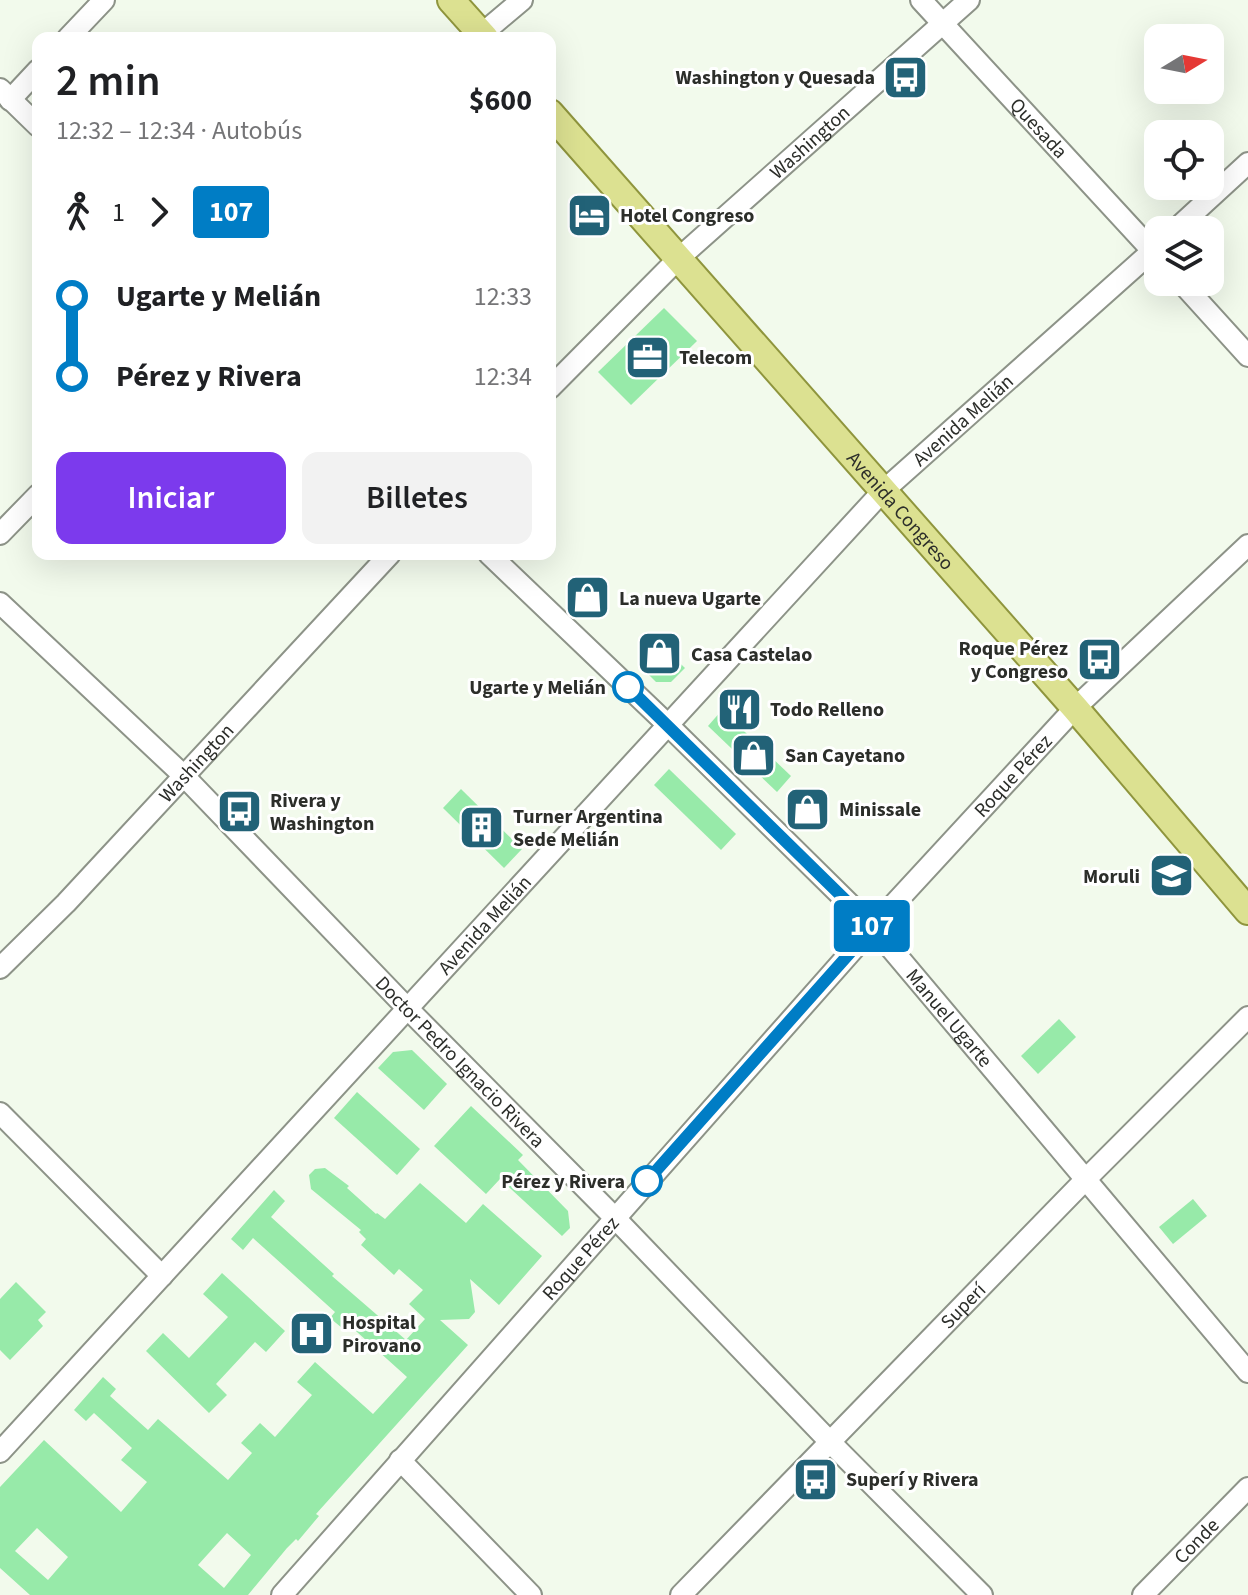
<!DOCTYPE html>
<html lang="es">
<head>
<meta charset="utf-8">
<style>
	body { margin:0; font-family:"Source Sans 3",sans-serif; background:#f2f2f2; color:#202124; height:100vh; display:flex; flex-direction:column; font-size:30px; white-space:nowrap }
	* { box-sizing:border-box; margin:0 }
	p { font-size:26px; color:#757577 }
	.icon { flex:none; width:44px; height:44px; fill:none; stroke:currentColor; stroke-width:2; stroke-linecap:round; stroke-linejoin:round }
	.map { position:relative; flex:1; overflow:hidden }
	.drawer { position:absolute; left:32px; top:32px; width:524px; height:528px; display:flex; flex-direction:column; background:#fff; border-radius:16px; box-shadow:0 8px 32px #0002 }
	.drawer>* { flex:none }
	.badge { padding:0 16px; border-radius:6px; font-size:28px; line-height:52px }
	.needle { width:52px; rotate:80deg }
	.buttons { position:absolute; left:1144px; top:24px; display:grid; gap:16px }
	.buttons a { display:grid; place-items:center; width:80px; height:80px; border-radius:16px; background:#fff; box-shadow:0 8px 32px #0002; font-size:40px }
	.map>.badge { position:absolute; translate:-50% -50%; box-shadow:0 0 0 4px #fff }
	.legs { display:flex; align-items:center; gap:12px; height:88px; padding:0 24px; font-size:26px }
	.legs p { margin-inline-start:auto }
	.overview { display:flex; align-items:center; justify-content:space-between; height:136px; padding:0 24px }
	h1 { font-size:44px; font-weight:600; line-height:60px }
	.action { display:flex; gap:16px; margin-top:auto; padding:16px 24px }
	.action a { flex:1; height:92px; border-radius:16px; background:#7c3aed; color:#fff; font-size:32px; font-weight:600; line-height:92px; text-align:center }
	.action a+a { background:#f2f2f2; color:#202124 }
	ul { padding:0 24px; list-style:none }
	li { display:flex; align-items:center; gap:28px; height:80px; font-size:30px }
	li i { display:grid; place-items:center; width:12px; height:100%; margin:0 10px; background:currentColor }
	li i::after { content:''; width:20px; height:20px; margin:-10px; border:6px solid; border-radius:50%; background:#fff }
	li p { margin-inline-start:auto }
	li:first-child i { background:linear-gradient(#0000 50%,currentColor 0) }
	li:last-child i { background:linear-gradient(currentColor 50%,#0000 0) }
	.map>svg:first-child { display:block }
</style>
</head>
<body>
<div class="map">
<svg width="1248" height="1595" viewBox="0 0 1248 1595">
	<rect width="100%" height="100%" fill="#f2faec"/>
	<g fill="#97eaa9" fill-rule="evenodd">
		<path d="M664,308L697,341L631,405L598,372Z"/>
		<path d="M660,644L685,668L671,682H656L639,665Z"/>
		<path d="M722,710L791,776L777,792L708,726Z"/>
		<path d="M669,769L736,834L721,850L654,785Z"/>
		<path d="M461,789L522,849L504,868L443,808Z"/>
		<path d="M1059,1019L1076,1037L1038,1074L1021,1056Z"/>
		<path d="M412,1050L447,1084L424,1110L378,1068L393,1052Z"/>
		<path d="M357,1092L420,1149L397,1175L334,1118Z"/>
		<path d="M471,1106L523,1155L518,1160L568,1211L570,1228L562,1236L500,1179L486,1194L434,1146Z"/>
		<path d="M325,1168L349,1186L347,1188L376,1214L377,1213L385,1219L420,1183L466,1223L483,1204L542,1256L499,1305L470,1279L475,1312L469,1319L440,1320L468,1345L316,1514L319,1516L298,1541L296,1539L287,1548L248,1595H30L0,1568V1487L44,1440L121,1512L147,1482L121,1460L132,1448L94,1413L86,1421L74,1410L103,1377L116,1389L110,1396L148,1430L158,1419L228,1480L252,1453L241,1443L260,1423L275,1437L312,1395L297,1382L315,1362L373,1414L407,1377L347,1323L342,1328L330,1318L335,1312L253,1238L243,1250L231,1239L274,1190L285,1201L271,1217L334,1274L332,1276L406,1340L425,1319L409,1304L423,1290L399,1269L394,1275L361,1245L366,1239L359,1232L361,1230L311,1189L309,1175L315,1169ZM37,1528L68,1557L48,1580L15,1551ZM227,1533L251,1555L224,1588L198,1565Z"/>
		<path d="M1193,1199L1207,1216L1173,1244L1159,1227Z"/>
		<path d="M222,1273L285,1331L266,1352L255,1342L216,1384L227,1395L209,1413L146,1351L163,1333L189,1358L228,1317L203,1294Z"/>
		<path d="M16,1282L46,1312L38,1320L43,1326L10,1360L0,1350V1299Z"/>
	</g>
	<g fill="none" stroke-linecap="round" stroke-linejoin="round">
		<defs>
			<g id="minor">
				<path id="s1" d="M921,0L1158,257"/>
				<path d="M68,38L104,0"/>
				<path d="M477,38L522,0"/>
				<path d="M0,89L38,126"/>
				<path d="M10,100L38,70"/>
				<path d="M1175,230L1248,163"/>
				<path d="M1181,282L1248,356"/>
				<path id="s2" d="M550,388L678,259L969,0"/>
				<path d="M0,534L38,495"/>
				<path id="s3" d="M489,554L668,725L873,927L1248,1372"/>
				<path id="s4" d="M0,603L183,775L407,1008L615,1218L831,1443L982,1595"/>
				<path id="s5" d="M0,968L66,903L390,554"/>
				<path d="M0,1113L162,1276"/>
				<path id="s6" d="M0,1452L882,492L1158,246"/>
				<path d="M400,1460L531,1595"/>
				<path id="s7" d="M282,1595L873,927L1075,708L1248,545"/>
				<path id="s8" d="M681,1595L1086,1179L1248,1017"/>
				<path id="s9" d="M1143,1595L1248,1488"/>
			</g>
			<g id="major">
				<path d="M451,0L485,38"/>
				<path id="s10" d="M550,113L1075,708L1248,911"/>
			</g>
		</defs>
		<use href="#minor" stroke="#8d9388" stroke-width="24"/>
		<use href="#major" stroke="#8f953d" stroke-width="30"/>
		<use href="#minor" stroke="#fff" stroke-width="20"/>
		<use href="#major" stroke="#dce191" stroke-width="26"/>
	</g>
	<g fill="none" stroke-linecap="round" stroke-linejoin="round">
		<defs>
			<path id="line-1" d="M628,687L873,927L647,1181"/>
		</defs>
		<use href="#line-1" stroke="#fff" stroke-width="18"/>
		<use href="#line-1" stroke="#007dc5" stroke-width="12"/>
	</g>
	<defs>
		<symbol id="bus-square" viewBox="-11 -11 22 22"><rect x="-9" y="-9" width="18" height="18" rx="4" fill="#226277" stroke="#fff"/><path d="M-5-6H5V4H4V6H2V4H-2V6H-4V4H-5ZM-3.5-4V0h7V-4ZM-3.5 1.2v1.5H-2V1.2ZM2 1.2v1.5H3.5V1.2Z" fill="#fff"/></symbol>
		<symbol id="hotel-square" viewBox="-11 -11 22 22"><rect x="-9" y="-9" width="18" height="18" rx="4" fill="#226277" stroke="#fff"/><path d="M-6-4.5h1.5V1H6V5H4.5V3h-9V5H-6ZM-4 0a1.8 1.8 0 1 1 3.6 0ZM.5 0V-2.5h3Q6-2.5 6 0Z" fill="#fff"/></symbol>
		<symbol id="office-square" viewBox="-11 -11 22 22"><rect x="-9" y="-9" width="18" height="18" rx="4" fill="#226277" stroke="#fff"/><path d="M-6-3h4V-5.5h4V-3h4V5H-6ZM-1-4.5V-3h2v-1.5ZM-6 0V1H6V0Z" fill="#fff"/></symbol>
		<symbol id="shop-square" viewBox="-11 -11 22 22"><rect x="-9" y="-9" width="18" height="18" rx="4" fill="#226277" stroke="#fff"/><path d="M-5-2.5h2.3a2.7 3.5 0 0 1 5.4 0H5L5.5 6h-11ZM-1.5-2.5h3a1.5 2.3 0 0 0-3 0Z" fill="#fff"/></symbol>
		<symbol id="restaurant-square" viewBox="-11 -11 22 22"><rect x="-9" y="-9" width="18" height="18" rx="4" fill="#226277" stroke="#fff"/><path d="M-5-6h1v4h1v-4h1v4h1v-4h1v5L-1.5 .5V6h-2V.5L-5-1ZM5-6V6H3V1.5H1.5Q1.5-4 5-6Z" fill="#fff"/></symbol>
		<symbol id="building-square" viewBox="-11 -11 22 22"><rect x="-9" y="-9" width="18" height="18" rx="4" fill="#226277" stroke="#fff"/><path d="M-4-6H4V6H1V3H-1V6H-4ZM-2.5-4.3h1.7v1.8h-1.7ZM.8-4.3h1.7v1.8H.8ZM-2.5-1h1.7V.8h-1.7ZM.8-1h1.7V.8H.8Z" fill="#fff"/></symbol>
		<symbol id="school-square" viewBox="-11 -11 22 22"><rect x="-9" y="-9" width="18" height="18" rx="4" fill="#226277" stroke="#fff"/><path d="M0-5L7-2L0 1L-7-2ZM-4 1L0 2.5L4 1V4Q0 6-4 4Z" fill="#fff"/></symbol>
		<symbol id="hospital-square" viewBox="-11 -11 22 22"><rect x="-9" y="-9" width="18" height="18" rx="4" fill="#226277" stroke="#fff"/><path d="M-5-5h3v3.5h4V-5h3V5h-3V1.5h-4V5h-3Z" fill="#fff"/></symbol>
	</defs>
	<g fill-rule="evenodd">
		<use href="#bus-square" x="880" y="52" width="51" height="51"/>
		<use href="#hotel-square" x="564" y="190" width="51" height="51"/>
		<use href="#office-square" x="622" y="332" width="51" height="51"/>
		<use href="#shop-square" x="562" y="572" width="51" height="51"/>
		<use href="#shop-square" x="634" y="628" width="51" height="51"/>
		<use href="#bus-square" x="1074" y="634" width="51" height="51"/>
		<use href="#restaurant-square" x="714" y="684" width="51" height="51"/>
		<use href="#shop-square" x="728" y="730" width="51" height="51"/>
		<use href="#shop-square" x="782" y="784" width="51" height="51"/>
		<use href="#bus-square" x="214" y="786" width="51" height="51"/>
		<use href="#building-square" x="456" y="802" width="51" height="51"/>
		<use href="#school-square" x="1146" y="850" width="51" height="51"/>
		<use href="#hospital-square" x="286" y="1308" width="51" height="51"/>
		<use href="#bus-square" x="790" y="1454" width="51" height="51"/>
	</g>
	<g fill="#fff" stroke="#007dc5" stroke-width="4">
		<circle cx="628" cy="687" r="14"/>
		<circle cx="647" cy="1181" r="14"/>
	</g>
	<g text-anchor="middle" stroke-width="6" stroke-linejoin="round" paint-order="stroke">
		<g font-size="20" font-weight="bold" fill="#2c2e2a" stroke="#fff" text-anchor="start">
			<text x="875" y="84" text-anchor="end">Washington y Quesada</text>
			<text x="620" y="222">Hotel Congreso</text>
			<text x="679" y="364">Telecom</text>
			<text x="619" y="605">La nueva Ugarte</text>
			<text x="1068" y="655" text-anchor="end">Roque Pérez<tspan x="1068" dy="23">y Congreso</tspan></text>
			<text x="691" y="661">Casa Castelao</text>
			<text x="770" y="716">Todo Relleno</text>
			<text x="785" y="762">San Cayetano</text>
			<text x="270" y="807">Rivera y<tspan x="270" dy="23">Washington</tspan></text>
			<text x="839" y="816">Minissale</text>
			<text x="513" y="823">Turner Argentina<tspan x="513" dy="23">Sede Melián</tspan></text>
			<text x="1140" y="883" text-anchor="end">Moruli</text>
			<text x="342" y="1329">Hospital<tspan x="342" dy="23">Pirovano</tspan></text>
			<text x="846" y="1486">Superí y Rivera</text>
		</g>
		<g font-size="20" fill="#2c2e2a" stroke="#fff">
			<text dy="7" stroke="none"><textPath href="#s1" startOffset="174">Quesada</textPath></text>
			<text dy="7" stroke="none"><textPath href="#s2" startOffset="358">Washington</textPath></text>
			<text dy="7" stroke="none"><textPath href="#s6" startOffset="1412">Avenida Melián</textPath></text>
			<text dy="7" stroke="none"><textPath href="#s10" startOffset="530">Avenida Congreso</textPath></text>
			<text dy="7" stroke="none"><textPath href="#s5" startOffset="284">Washington</textPath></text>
			<text dy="7" stroke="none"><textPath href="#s7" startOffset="1098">Roque Pérez</textPath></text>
			<text dy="7" stroke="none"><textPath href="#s6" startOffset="716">Avenida Melián</textPath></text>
			<text dy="7" stroke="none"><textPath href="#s3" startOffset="654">Manuel Ugarte</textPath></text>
			<text dy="7" stroke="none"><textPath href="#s4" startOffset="650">Doctor Pedro Ignacio Rivera</textPath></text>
			<text dy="7" stroke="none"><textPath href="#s7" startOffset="450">Roque Pérez</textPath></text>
			<text dy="7" stroke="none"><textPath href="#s8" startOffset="404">Superí</textPath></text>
			<text dy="7" stroke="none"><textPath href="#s9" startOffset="76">Conde</textPath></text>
		</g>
		<g font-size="20" font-weight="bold" fill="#2c2e2a" stroke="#fff" text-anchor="end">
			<text x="606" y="694">Ugarte y Melián</text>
			<text x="625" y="1188">Pérez y Rivera</text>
		</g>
	</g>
</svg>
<div class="buttons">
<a><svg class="needle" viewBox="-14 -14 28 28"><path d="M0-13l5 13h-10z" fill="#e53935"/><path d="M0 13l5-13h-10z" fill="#757577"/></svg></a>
<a><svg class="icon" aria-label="locate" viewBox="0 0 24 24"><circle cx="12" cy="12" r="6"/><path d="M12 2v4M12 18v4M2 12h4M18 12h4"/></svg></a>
<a><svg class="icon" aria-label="layers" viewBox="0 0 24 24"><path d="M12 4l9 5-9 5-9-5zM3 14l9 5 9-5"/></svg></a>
</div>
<b class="badge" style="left:872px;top:926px;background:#007dc5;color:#fff">107</b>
<section class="drawer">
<div class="overview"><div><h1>2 min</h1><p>12:32 – 12:34 · Autobús</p></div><b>$600</b></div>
<div class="legs"><svg class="icon" aria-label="walk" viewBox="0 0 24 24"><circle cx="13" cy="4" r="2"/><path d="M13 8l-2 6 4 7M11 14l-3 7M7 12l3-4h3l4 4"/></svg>1<svg class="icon" aria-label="forward" viewBox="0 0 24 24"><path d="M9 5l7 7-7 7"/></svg><b class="badge" style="background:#007dc5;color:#fff">107</b></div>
<ul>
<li><i style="color:#007dc5"></i><b>Ugarte y Melián</b><p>12:33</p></li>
<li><i style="color:#007dc5"></i><b>Pérez y Rivera</b><p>12:34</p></li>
</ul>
<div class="action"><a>Iniciar</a><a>Billetes</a></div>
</section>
</div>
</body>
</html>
